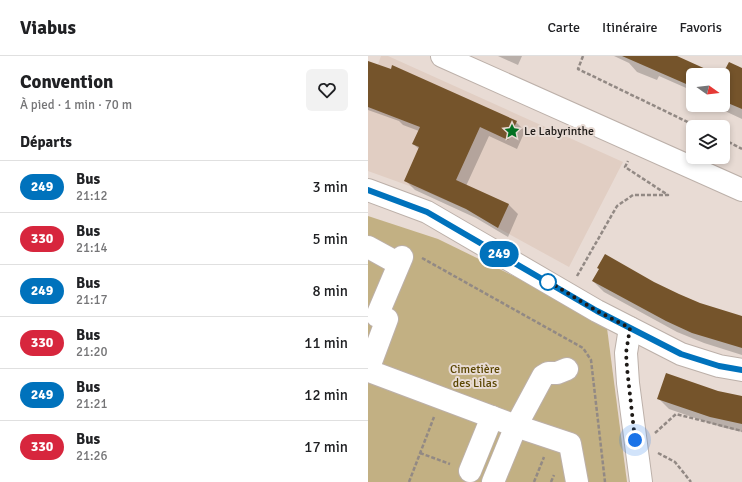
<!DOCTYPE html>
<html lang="fr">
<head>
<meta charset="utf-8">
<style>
	body { margin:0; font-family:Signika,sans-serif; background:#f2f2f2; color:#202124; height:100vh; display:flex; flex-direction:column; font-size:15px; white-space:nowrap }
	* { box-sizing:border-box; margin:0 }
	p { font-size:13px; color:#757577 }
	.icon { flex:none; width:22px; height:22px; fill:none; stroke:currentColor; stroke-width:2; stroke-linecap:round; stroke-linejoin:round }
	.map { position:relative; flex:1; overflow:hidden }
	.drawer { display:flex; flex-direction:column; background:#fff; width:368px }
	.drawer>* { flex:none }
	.badge { padding:0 8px; border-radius:13px; font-size:14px; line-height:26px }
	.needle { width:26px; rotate:104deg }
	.fabs { position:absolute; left:318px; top:12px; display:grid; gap:8px }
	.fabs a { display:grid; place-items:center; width:44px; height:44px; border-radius:6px; background:#fff; box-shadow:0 2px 6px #0003; font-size:20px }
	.you { position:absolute; width:20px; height:20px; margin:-10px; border:3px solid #fff; border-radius:50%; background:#1a73e8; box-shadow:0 0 0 6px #1a73e833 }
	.map>.badge { position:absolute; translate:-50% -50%; box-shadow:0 0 0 2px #fff }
	h2 { padding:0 20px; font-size:15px; line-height:36px }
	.round { display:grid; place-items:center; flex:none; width:42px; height:42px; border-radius:6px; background:#f2f2f2 }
	.head { display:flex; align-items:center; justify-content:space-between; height:68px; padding:0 20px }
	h1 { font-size:19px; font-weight:700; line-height:30px }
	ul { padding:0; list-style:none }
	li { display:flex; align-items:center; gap:12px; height:52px; padding:0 20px; border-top:1px solid #e0e0e0 }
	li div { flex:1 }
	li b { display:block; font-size:15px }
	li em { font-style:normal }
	li .badge { min-width:44px; font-weight:700; text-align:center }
	header { display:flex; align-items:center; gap:24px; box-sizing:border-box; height:56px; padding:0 20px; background:#fff; border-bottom:1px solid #e0e0e0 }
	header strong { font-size:19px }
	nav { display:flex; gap:22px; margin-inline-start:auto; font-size:14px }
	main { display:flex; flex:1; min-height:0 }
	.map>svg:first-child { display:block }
</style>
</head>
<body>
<header>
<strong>Viabus</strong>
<nav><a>Carte</a><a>Itinéraire</a><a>Favoris</a></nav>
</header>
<main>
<section class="drawer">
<div class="head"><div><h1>Convention</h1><p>À pied · 1 min · 70 m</p></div><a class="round"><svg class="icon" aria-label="heart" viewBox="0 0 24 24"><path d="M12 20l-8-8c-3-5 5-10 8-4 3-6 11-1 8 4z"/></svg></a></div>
<h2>Départs</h2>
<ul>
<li><span class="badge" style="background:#0072bc;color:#fff">249</span><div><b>Bus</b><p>21:12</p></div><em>3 min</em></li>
<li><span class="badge" style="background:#d7263d;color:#fff">330</span><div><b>Bus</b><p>21:14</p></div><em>5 min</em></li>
<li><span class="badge" style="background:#0072bc;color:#fff">249</span><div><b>Bus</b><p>21:17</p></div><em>8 min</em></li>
<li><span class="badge" style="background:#d7263d;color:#fff">330</span><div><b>Bus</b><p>21:20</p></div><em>11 min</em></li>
<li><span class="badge" style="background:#0072bc;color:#fff">249</span><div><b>Bus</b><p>21:21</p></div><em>12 min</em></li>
<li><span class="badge" style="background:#d7263d;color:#fff">330</span><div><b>Bus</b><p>21:26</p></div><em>17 min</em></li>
</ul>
</section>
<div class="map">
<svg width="374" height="426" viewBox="0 0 374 426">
	<rect width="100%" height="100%" fill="#e8dbd4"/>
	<path fill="#e1cec3" d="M13,0H20L255,106L201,211L130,172L98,153L61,137L0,115V37Z"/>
	<path fill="#c2b083" d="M0,160L70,183L156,225L239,272L259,426H0Z"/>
	<g fill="#0003">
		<path d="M130,0H154L150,9Z"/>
		<path d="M246,0H307L349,19H325V35L291,20L289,24L269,16L261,7Z"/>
		<path d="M0,6L148,66L157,75L149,93L121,80L98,130L141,149L150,158L140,181L108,162L47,134L37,124L51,93L45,88L51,75L35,69L31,65L0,54Z"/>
		<path d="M355,22L374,31V63L344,49H355Z"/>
		<path d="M225,225L285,227L331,248L374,261V299L336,287L309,276L236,236Z"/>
		<path d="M374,341V376L353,371L301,353L290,342Z"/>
	</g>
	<g fill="#75542b">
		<path d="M254,0H309L351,19H325V31Z"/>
		<path d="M0,5L23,13L24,9L149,65L140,84L112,71L88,124L141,148L130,172L98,153L36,125L51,91L44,88L52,71L0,51Z"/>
		<path d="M361,6L374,12V53L355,45L354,19Z"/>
		<path d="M237,198L286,226L311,238L332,247L374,260V292L324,277L298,265L224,225L231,213L229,212Z"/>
		<path d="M298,317L350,335L374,340V368L342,361L289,343Z"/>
	</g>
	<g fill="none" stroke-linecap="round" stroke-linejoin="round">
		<defs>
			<g id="minor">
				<path d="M74,0L374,134"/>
				<path d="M0,191L22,203"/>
				<path d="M262,272L258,297L260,327L273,426"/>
				<path d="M0,314L19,263L9,260L34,201"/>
				<path d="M1,315L148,370L202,388L209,426"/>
				<path d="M102,415L124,361"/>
				<path d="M125,426L148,370L175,320L180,317H189L199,313"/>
			</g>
			<path id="major" d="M0,134L59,156L229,255L313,298L351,310L374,314"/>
		</defs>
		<use href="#minor" stroke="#bcb0a9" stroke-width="24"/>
		<use href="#major" stroke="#bcb0a9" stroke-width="24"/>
		<g stroke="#928984" stroke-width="2.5" stroke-dasharray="4 2" stroke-linecap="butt">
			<path d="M215,0L210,13L330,71"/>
			<path d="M355,83L374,93"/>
			<path d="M355,96V97"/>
			<path d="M54,202L215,292L223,304L237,426"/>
			<path d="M209,220L249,150L265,139H300L257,111L260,105"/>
			<path d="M287,377L308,358L374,375"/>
			<path d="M52,397L82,408"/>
			<path d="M290,397L307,406L323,426"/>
			<path d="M41,426L66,361"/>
			<path d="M166,426L176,401"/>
			<path d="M183,426L186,419"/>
		</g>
		<use href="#minor" stroke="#fff" stroke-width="22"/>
		<use href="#major" stroke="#fff" stroke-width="22"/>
	</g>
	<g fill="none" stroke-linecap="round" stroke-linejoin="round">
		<defs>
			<path id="line" d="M0,134L59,156L229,255L313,298L351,310L374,314"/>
		</defs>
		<use href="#line" stroke="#fff" stroke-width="9"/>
		<use href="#line" stroke="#0072bc" stroke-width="6"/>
		<path stroke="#1e1a17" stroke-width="4" stroke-dasharray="0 7.2" d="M180,226L178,224L229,255L262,272L258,297L259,312L267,384"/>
	</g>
	<defs>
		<symbol id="sight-bare" viewBox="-9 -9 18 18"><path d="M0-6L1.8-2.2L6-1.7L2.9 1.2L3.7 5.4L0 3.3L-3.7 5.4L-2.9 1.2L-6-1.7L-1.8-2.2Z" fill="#037123" stroke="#e8dbd4" stroke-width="2.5" paint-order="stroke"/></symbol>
	</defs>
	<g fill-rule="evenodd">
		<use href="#sight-bare" x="133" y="64" width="22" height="22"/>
	</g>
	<circle fill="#fff" stroke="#0072bc" stroke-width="2" cx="180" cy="226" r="8"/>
	<g text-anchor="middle" stroke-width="4" stroke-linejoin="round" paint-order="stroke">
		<g font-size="12" fill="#1e1a17" stroke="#e8dbd4" text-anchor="start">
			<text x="156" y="79">Le Labyrinthe</text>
		</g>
		<g font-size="12" fill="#594501" stroke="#e8dbd4">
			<text x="107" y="317">Cimetière<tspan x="107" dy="14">des Lilas</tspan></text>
		</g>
	</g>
</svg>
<div class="fabs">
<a><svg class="needle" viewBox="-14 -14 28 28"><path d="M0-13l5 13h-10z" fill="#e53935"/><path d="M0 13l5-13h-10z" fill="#757577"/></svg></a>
<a><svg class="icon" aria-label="layers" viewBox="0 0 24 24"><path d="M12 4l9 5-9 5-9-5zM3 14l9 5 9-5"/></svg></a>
</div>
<div class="you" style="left:267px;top:384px"></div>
<b class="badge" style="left:131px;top:198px;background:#0072bc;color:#fff">249</b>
</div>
</main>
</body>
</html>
